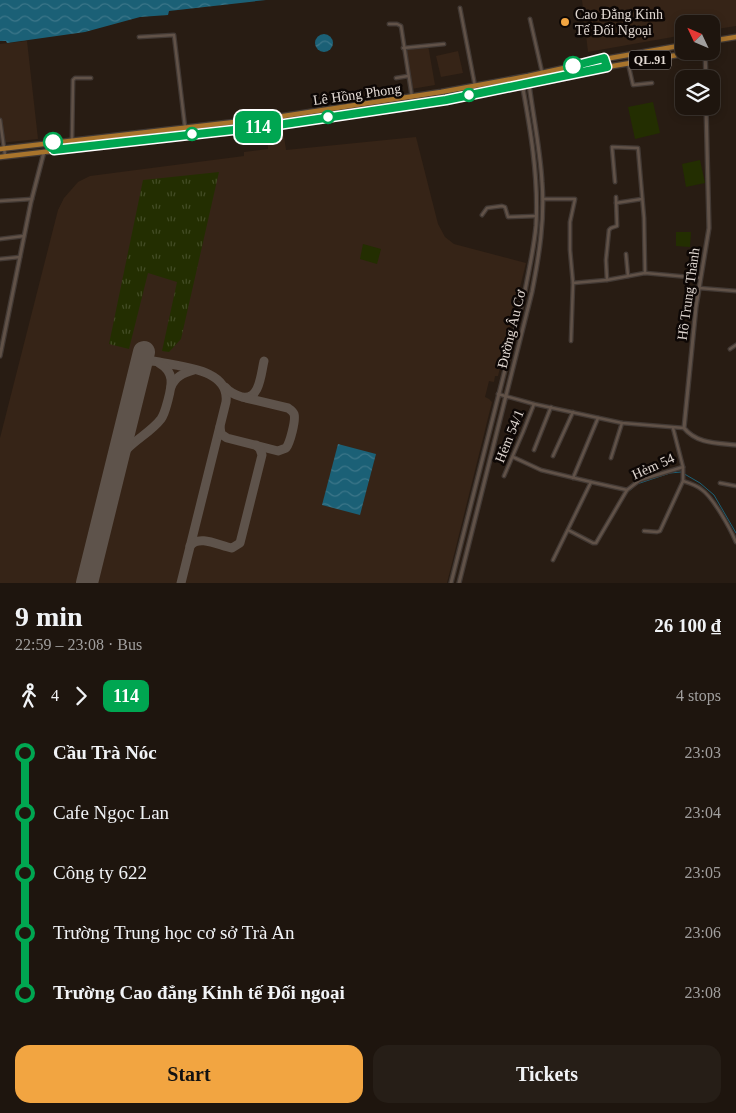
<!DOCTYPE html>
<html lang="en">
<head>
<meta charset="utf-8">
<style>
	body { margin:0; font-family:"Times New Roman",serif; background:#261e17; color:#f1f3f6; height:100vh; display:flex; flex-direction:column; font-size:19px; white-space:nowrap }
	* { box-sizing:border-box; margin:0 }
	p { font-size:16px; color:#a19f9e }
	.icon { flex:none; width:28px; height:28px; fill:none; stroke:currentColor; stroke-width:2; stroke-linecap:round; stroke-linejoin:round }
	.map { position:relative; height:583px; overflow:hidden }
	.details { display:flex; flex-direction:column; background:#1e150e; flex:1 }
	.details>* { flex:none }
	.badge { padding:0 10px; border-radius:8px; font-size:18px; line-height:32px }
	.needle { width:32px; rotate:314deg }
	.tools { position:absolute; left:675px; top:15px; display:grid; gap:10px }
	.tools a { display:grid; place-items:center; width:45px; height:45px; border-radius:10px; background:#1e150e; box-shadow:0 2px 8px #0003,0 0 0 1px #3c342e; font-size:25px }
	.map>.badge { position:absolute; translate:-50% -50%; box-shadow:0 0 0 2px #fff }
	.legs { display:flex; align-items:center; gap:8px; height:55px; padding:0 15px; font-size:16px }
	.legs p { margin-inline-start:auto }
	.overview { display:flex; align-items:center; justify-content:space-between; height:85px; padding:0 15px }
	h1 { font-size:28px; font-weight:700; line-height:38px }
	.primary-button { display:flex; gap:10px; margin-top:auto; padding:10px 15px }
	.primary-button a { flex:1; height:58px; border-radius:15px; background:#f2a541; color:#111; font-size:20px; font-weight:700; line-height:58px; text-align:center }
	.primary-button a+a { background:#261e17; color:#f1f3f6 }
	ul { padding:0 15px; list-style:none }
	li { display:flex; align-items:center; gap:18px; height:60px; font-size:19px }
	li i { display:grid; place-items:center; width:8px; height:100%; margin:0 6px; background:currentColor }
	li i::after { content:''; width:12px; height:12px; margin:-6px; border:4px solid; border-radius:50%; background:#1e150e }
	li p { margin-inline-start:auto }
	li:first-child i { background:linear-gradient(#0000 50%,currentColor 0) }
	li:last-child i { background:linear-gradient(currentColor 50%,#0000 0) }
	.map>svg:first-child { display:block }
</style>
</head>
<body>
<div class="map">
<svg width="736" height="583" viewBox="0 0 736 583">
	<defs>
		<pattern id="grass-tufts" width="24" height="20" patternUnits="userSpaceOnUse" patternTransform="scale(1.25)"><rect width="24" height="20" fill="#232e01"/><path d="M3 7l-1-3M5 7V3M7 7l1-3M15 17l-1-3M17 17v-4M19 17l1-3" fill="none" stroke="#434c25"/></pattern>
		<pattern id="water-waves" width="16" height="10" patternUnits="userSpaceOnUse" patternTransform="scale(1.25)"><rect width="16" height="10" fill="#1b6076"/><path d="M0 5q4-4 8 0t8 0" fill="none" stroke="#3c7689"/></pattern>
	</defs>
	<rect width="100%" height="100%" fill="#281c13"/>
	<g fill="#362417">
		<path d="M582,0H736V26L711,30V24H684V35L588,52Z"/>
		<path d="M27,41L38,139L0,143V44Z"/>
		<path d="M428,45L435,85L411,89L404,49Z"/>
		<path d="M458,51L463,73L441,77L436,56Z"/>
		<path d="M283,129L286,150L416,137L438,224L445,237L454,244L526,263L498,376H495L494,382L489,381L485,397L489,399L492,402L447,583H0V438L58,210L64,198L78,182L90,176L244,156V152L268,149L267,131Z"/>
	</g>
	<path fill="url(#grass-tufts)" d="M219,172L181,339L169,352L162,351L177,282L148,273L129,349L109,344L143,180Z"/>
	<g fill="#232e01">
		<path d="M653,102L660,133L635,139L628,107Z"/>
		<path d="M700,160L705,183L686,187L682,164Z"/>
		<path d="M676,232H691L690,247L676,246Z"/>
		<path d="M363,244L381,249L377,264L360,259Z"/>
	</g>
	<g fill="url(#water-waves)">
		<path d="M0,0H266L169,11L168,15L140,17L85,32L7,43L6,41H0Z"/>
		<circle cx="324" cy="43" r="9"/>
		<path d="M338,444L376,454L360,515L322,505Z"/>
	</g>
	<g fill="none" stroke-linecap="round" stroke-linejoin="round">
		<path stroke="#1b6076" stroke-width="1" d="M629,491L637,484L670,473L681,472L700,483L714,495L736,533"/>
		<g stroke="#5e534b" stroke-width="9">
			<path d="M141,364L153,361L159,362C182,367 230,369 226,402L181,583"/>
			<path d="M171,387C175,377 183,373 194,370"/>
			<path d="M225,387C230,393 235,395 242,397C260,401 261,373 264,361"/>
			<path d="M220,427L221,434L227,438L278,451L286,448C290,443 296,420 294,414C293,411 291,410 288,408L246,398"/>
			<path d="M116,466C124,444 148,436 161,419C165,413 166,407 168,400C172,385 175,372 159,363"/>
			<path d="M190,546C199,534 220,546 232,548L240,543L262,455L260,449L256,445"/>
		</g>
		<path stroke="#5e534b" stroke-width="22" d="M87,583L144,352"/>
		<defs>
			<g id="minor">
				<path d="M460,8L475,86"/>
				<path d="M530,19L542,72"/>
				<path d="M389,24H397L401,26L412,97"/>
				<path d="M139,37L174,35L185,127"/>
				<path d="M403,48L444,44"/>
				<path d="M628,63L633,85L652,83"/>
				<path d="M396,78L408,76"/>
				<path d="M0,120L5,155"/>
				<path d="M72,140L73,80L75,78H91"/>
				<path d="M615,182L612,147L638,148L644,218L645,273"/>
				<path d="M543,199H575L570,222V250L573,283L571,341"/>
				<path d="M0,201L32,199"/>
				<path d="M616,203L642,199"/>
				<path d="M482,215L487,208L502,206L505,207L508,217L536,216"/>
				<path d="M0,239L24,236"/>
				<path d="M626,254L628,276"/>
				<path d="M0,259L20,257"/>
				<path d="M607,280L606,260L609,230L611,228L617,226L616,197"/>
				<path d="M573,283L607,280L645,273L700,278"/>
				<path d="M699,288L736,291"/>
				<path d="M730,349L736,345"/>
				<path d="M498,394L534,404L622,423L684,428"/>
				<path d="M534,450L551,407"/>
				<path d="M553,456L573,412"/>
				<path d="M513,457L541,470L591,482L553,560"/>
				<path d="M611,458L622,423"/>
				<path d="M683,467V481"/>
				<path d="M504,476L523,432L534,404"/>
				<path d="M573,478L598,418"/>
				<path d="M591,482L627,490"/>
				<path d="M720,483L736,486"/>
				<path d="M568,530L593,543H596L627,490L640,480L683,467L673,428"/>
				<path d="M644,531L657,532L660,531L683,481C689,483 696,485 701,489C713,497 730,528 736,542"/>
			</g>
			<g id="tertiary">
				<path d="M705,51L706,79"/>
				<path d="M706,106L709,228L696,307L684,428C697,444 717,443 736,445"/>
				<path d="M0,356L31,202L44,152"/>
				<path d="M451,583L525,291C529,269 534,248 536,226C539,177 530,126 521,78"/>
				<path d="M459,583L532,292C539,256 545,219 542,182C540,146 532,111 528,76"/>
			</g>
			<g id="trunk">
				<path d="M711,41L736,37"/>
				<path d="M0,149L277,117L441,92L528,76L605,59L684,45"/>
				<path d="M0,157L278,125L446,100L607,67L689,53L692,51"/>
			</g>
		</defs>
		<use href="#minor" stroke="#423934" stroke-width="5"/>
		<use href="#tertiary" stroke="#423934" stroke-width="5.5"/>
		<use href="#trunk" stroke="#423934" stroke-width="7"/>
		<use href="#minor" stroke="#615248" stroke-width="2.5"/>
		<use href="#tertiary" stroke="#615248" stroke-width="3"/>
		<use href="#trunk" stroke="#a8742c" stroke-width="4.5"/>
	</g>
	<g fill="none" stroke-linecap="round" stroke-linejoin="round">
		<defs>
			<path id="line-1" d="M53,142L54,150L278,125L446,100L607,67L604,58L573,66"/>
		</defs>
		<use href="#line-1" stroke="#fff" stroke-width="11"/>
		<use href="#line-1" stroke="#00a651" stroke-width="8"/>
	</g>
	<circle fill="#f2a541" stroke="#0d0705" stroke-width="2" cx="565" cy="22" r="5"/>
	<g fill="#fff" stroke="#00a651" stroke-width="2.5">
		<circle cx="573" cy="66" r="9"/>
		<circle cx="469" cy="95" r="6"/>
		<circle cx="328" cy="117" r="6"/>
		<circle cx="192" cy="134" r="6"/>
		<circle cx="53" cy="142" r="9"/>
	</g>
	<g text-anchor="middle" stroke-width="5" stroke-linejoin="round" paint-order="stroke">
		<rect fill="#0d0705" stroke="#a29a95" stroke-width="1" x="629" y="50.5" width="42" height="19" rx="4"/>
		<g font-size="12" font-weight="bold" fill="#e2d9d3">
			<text x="650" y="64">QL.91</text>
		</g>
		<g font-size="14" fill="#e2d9d3" stroke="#0d0705" text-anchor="start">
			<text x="575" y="19">Cao Đẳng Kinh<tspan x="575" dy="16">Tế Đối Ngoại</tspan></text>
		</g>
		<g font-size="14" fill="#e2d9d3" stroke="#0d0705">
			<text transform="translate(357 94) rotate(-8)" y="5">Lê Hồng Phong</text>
			<text transform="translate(688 294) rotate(-82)" y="5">Hồ Trung Thành</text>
			<text transform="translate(511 329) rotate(-76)" y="5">Đường Âu Cơ</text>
			<text transform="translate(509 436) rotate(-68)" y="5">Hẻm 54/1</text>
			<text transform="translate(653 466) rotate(-24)" y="5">Hẻm 54</text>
		</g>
	</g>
</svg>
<div class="tools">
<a><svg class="needle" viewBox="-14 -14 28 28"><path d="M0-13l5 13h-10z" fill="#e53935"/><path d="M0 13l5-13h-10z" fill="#a19f9e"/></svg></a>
<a><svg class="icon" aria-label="layers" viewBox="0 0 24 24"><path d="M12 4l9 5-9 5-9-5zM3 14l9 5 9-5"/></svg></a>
</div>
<b class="badge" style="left:258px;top:127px;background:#00a651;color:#fff">114</b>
</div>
<section class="details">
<div class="overview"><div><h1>9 min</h1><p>22:59 – 23:08 · Bus</p></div><b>26 100 ₫</b></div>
<div class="legs"><svg class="icon" aria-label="walk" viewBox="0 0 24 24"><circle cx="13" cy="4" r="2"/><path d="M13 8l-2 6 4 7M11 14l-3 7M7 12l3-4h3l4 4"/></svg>4<svg class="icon" aria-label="forward" viewBox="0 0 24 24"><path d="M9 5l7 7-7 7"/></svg><b class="badge" style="background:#00a651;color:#fff">114</b><p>4 stops</p></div>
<ul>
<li><i style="color:#00a651"></i><b>Cầu Trà Nóc</b><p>23:03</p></li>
<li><i style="color:#00a651"></i><span>Cafe Ngọc Lan</span><p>23:04</p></li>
<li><i style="color:#00a651"></i><span>Công ty 622</span><p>23:05</p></li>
<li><i style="color:#00a651"></i><span>Trường Trung học cơ sở Trà An</span><p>23:06</p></li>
<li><i style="color:#00a651"></i><b>Trường Cao đẳng Kinh tế Đối ngoại</b><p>23:08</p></li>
</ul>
<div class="primary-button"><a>Start</a><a>Tickets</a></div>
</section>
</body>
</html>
